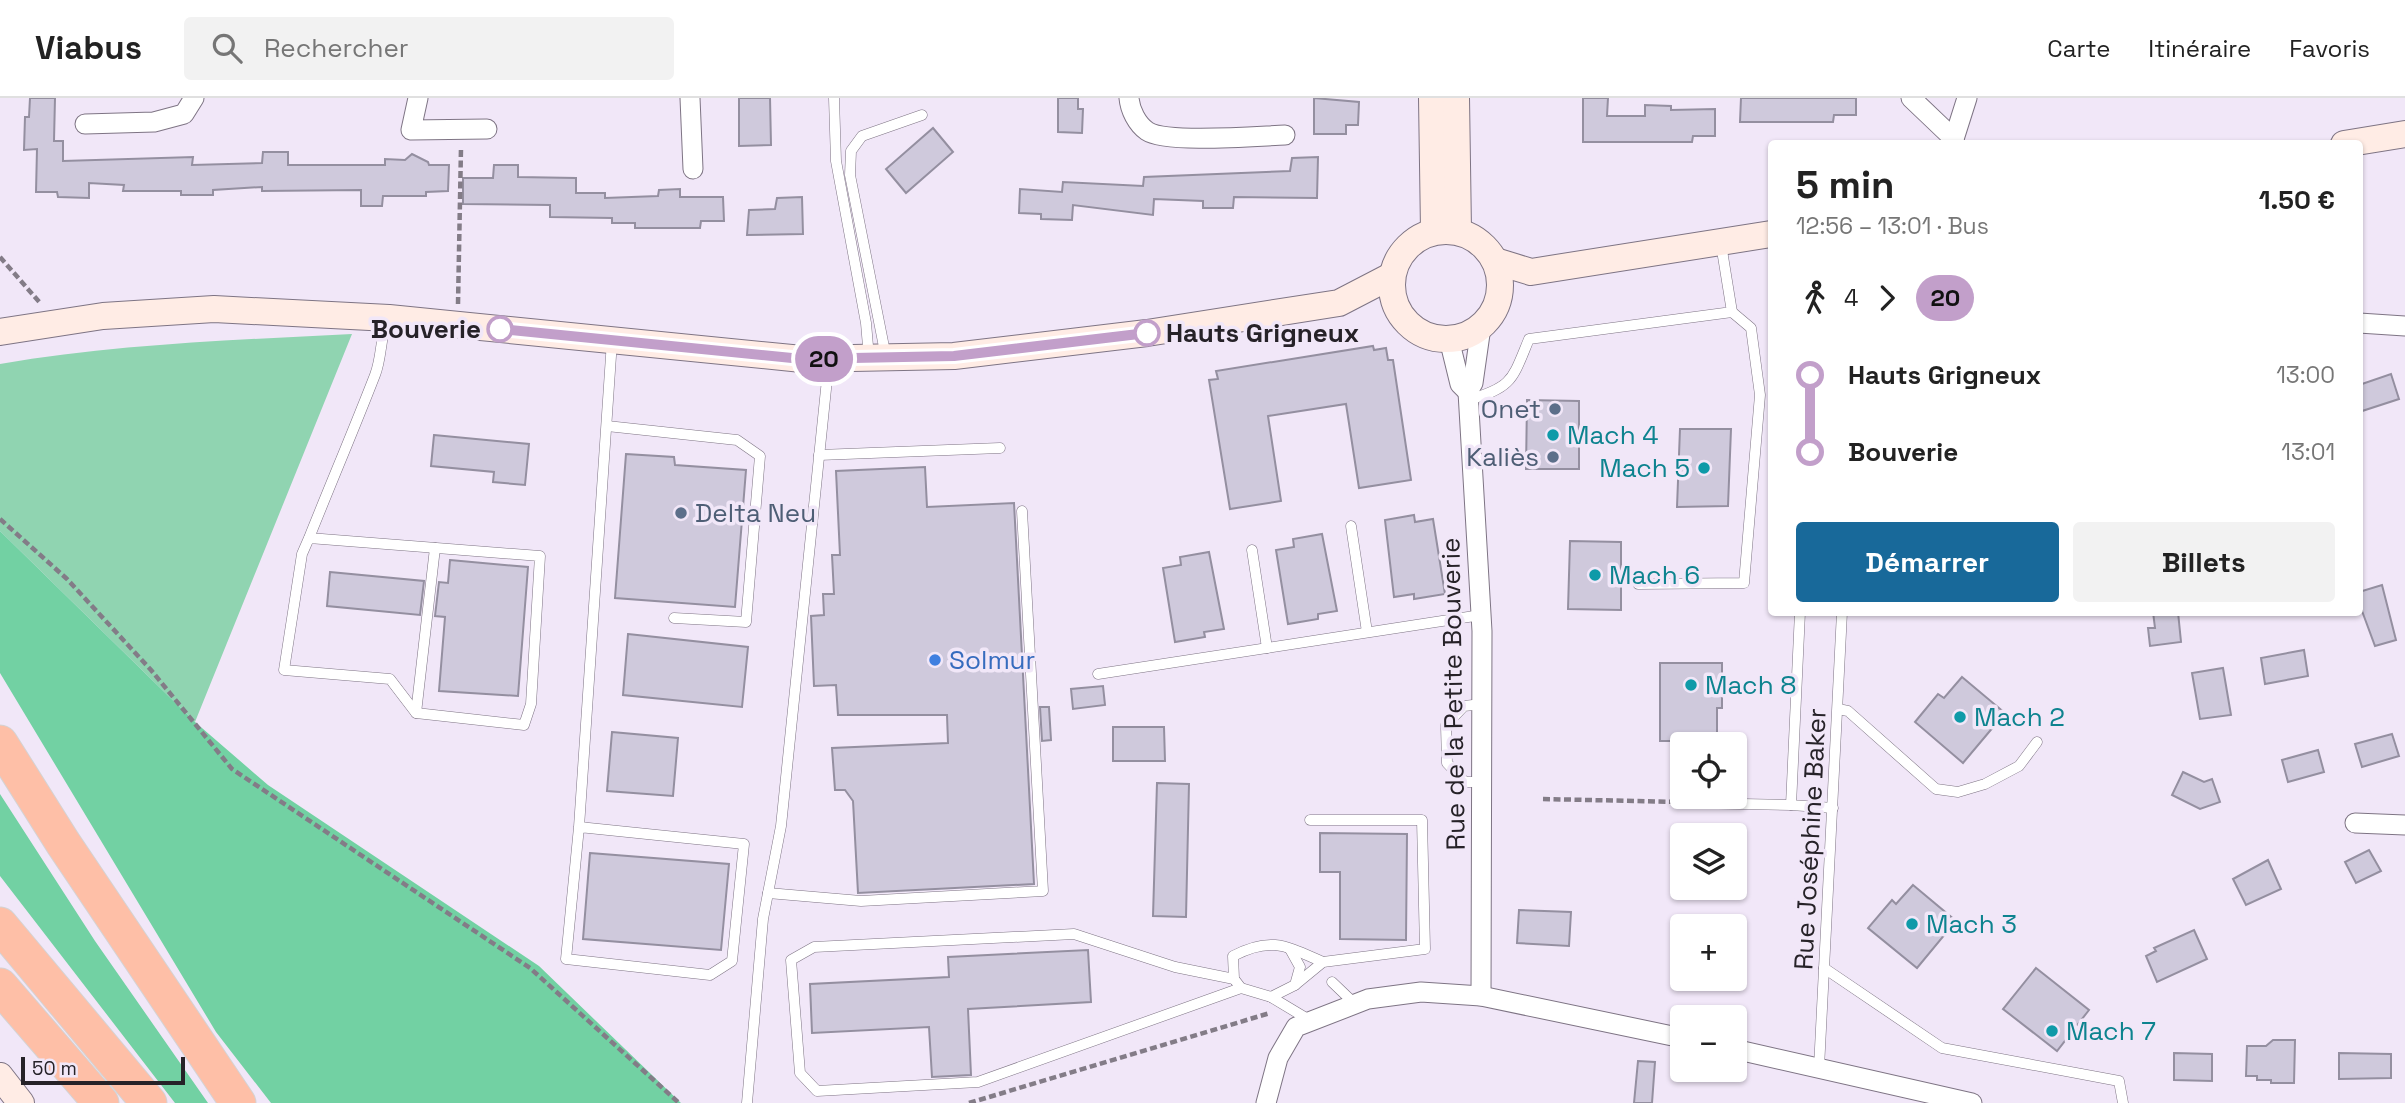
<!DOCTYPE html>
<html lang="fr">
<head>
<meta charset="utf-8">
<style>
	body { margin:0; font-family:"Space Grotesk",sans-serif; background:#f2f2f2; color:#222; height:100vh; display:flex; flex-direction:column; font-size:26px; white-space:nowrap }
	* { box-sizing:border-box; margin:0 }
	p { font-size:23px; color:#767676 }
	.icon { flex:none; width:38px; height:38px; fill:none; stroke:currentColor; stroke-width:2; stroke-linecap:round; stroke-linejoin:round }
	.map { position:relative; flex:1; overflow:hidden }
	.sheet { position:absolute; left:1768px; top:42px; width:595px; height:476px; display:flex; flex-direction:column; background:#fff; border-radius:7px; box-shadow:0 2px 5px #0004 }
	.sheet>* { flex:none }
	.badge { padding:0 14px; border-radius:23px; font-size:24px; line-height:46px }
	.fabs { position:absolute; left:1670px; top:634px; display:grid; gap:14px }
	.fabs a { display:grid; place-items:center; width:77px; height:77px; border-radius:7px; background:#fff; box-shadow:0 2px 5px #0004; font-size:35px }
	.scale { position:absolute; left:21px; bottom:18px; width:164px; box-sizing:border-box; padding-left:7px; border:4px solid #262228; border-top:0; font-size:19px; line-height:24px; white-space:nowrap; color:#262228; -webkit-text-stroke:5px #f1e7f8; paint-order:stroke }
	.map>.badge { position:absolute; translate:-50% -50%; box-shadow:0 0 0 4px #fff }
	.legs { display:flex; align-items:center; gap:10px; height:77px; padding:0 28px; font-size:23px }
	.legs p { margin-inline-start:auto }
	.overview { display:flex; align-items:center; justify-content:space-between; height:119px; padding:0 28px }
	h1 { font-size:38px; font-weight:700; line-height:52px }
	.primary-button { display:flex; gap:14px; margin-top:auto; padding:14px 28px }
	.primary-button a { flex:1; height:80px; border-radius:7px; background:#18699a; color:#fff; font-size:28px; font-weight:700; line-height:80px; text-align:center }
	.primary-button a+a { background:#f2f2f2; color:#222 }
	ul { padding:0 28px; list-style:none }
	li { display:flex; align-items:center; gap:24px; height:77px; font-size:26px }
	li i { display:grid; place-items:center; width:10px; height:100%; margin:0 9px; background:currentColor }
	li i::after { content:''; width:18px; height:18px; margin:-9px; border:5px solid; border-radius:50%; background:#fff }
	li p { margin-inline-start:auto }
	li:first-child i { background:linear-gradient(#0000 50%,currentColor 0) }
	li:last-child i { background:linear-gradient(currentColor 50%,#0000 0) }
	header { display:flex; align-items:center; gap:42px; box-sizing:border-box; height:98px; padding:0 35px; background:#fff; border-bottom:2px solid #e0e0e0 }
	header strong { font-size:33px }
	nav { display:flex; gap:38px; margin-inline-start:auto; font-size:24px }
	.search { width:490px; height:63px; background:#f2f2f2; display:flex; align-items:center; gap:18px; box-sizing:border-box; padding:0 24px; border-radius:7px; color:#767676; font-size:26px }
	.map>svg:first-child { display:block }
</style>
</head>
<body>
<header>
<strong>Viabus</strong>
<div class="search"><svg class="icon" aria-label="search" viewBox="0 0 24 24"><circle cx="10" cy="10" r="6"/><path d="M15 15l6 6"/></svg>Rechercher</div>
<nav><a>Carte</a><a>Itinéraire</a><a>Favoris</a></nav>
</header>
<div class="map">
<svg width="2405" height="1005" viewBox="0 0 2405 1005">
	<rect width="100%" height="100%" fill="#f1e7f8"/>
	<path fill="#90d4b1" d="M352,236L195,624L0,433V266C117,246 234,242 352,236Z"/>
	<g fill="#72d1a3">
		<path d="M0,433L195,624L268,687L539,868L681,1005H271L216,934L0,575Z"/>
		<path d="M0,696L95,843L208,1005H175L0,778Z"/>
	</g>
	<g fill="#cfc9dc" stroke="#948fa0" stroke-width="2">
		<path d="M30,0H55L54,43H63V63L193,59L192,67L262,65L263,54H288V67H385V61L405,62L412,56L428,64L429,67H449L448,93L426,94V98H383L382,108H361V92L262,93V89L213,92V97H181V93H123L124,87L89,85V100L58,99L57,94H36L37,51L24,52L25,19H29Z"/>
		<path d="M739,0H770L771,47L739,48Z"/>
		<path d="M1058,0H1078V11H1083L1082,35L1058,34Z"/>
		<path d="M1314,0L1359,4L1358,27H1346V36H1314Z"/>
		<path d="M1583,0H1608L1607,18H1645V7L1671,8V12L1715,11V38H1693L1692,44H1583Z"/>
		<path d="M1741,0H1856V17H1834L1833,24H1740Z"/>
		<path d="M933,30L953,54L906,95L886,71Z"/>
		<path d="M1318,59L1317,100L1234,99L1233,110H1203V103L1154,101L1153,117L1073,107L1072,122L1041,121V116L1019,115L1020,91L1062,94L1063,84L1143,88L1144,79L1290,73L1292,60Z"/>
		<path d="M494,67H518V79L576,80V95H605V100L658,98L659,92L680,91V99H723L724,123H701L700,130H635V125H612V120L550,119V107L463,106V80H493Z"/>
		<path d="M802,99L803,136L747,137L749,112L775,111L777,100Z"/>
		<path d="M1373,248L1374,252L1386,250L1388,262H1393L1411,382L1359,390L1346,306L1268,318L1281,403L1230,411L1209,282L1218,281L1216,273Z"/>
		<path d="M2391,276L2399,301L2359,314V287Z"/>
		<path d="M1527,302L1579,303V371H1526Z"/>
		<path d="M1680,331H1731L1728,408L1677,409Z"/>
		<path d="M434,337L529,346L525,387L493,384L494,374L431,368Z"/>
		<path d="M626,356L674,359L675,367L746,372L735,509L615,500Z"/>
		<path d="M925,369L927,409L1014,405L1034,786L858,795L853,703L845,692H835L832,650L948,645L947,617H838L836,587L814,588L811,518L824,517L823,496H834L832,457H840L836,373Z"/>
		<path d="M1414,417L1415,424L1433,421L1445,496L1414,501V496L1394,499L1385,422Z"/>
		<path d="M1322,436L1337,513L1318,516V521L1288,526L1276,452L1294,449L1293,441Z"/>
		<path d="M1570,443L1621,444V512L1568,511Z"/>
		<path d="M1209,454L1224,531L1204,534L1205,539L1175,544L1163,470L1181,467L1180,459Z"/>
		<path d="M450,462L528,469L518,598L439,593L445,519L435,518L439,484L448,485Z"/>
		<path d="M330,474L424,483L420,517L327,508Z"/>
		<path d="M2382,487L2396,542L2375,548L2362,513L2359,514V494Z"/>
		<path d="M2153,514H2178L2181,544L2150,548L2148,530H2155Z"/>
		<path d="M628,536L748,549L742,609L623,597Z"/>
		<path d="M2304,552L2308,578L2265,586L2261,560Z"/>
		<path d="M1660,565H1722V610H1717V643H1660Z"/>
		<path d="M2223,570L2231,617L2200,621L2192,575Z"/>
		<path d="M1962,579L2005,615L1963,665L1915,624L1938,596L1944,600Z"/>
		<path d="M1103,588L1105,607L1073,611L1071,591Z"/>
		<path d="M1040,609H1049L1051,642L1042,643Z"/>
		<path d="M1113,629H1164L1165,663H1113Z"/>
		<path d="M612,634L678,640L673,698L607,693Z"/>
		<path d="M2392,636L2399,658L2362,669L2355,646Z"/>
		<path d="M2318,652L2324,674L2288,684L2282,662Z"/>
		<path d="M2183,674L2204,684L2212,681L2220,704L2200,711L2172,697Z"/>
		<path d="M1157,685L1189,686L1186,819L1153,818Z"/>
		<path d="M1320,735L1407,736L1406,842L1340,841V774H1320Z"/>
		<path d="M2369,752L2381,773L2356,785L2345,764Z"/>
		<path d="M590,755L729,766L721,852L583,841Z"/>
		<path d="M2268,762L2281,791L2246,807L2233,781Z"/>
		<path d="M1913,787L1956,823L1917,870L1868,830L1892,802L1896,806Z"/>
		<path d="M1519,812L1571,814L1569,848L1517,845Z"/>
		<path d="M2194,832L2207,861L2157,884L2146,858L2156,853L2154,850Z"/>
		<path d="M1088,852L1091,904L968,911L971,977L932,979L929,929L812,935L810,886L949,879L948,859Z"/>
		<path d="M2036,870L2089,912L2057,953L2003,911Z"/>
		<path d="M2273,942H2295L2294,985H2271V982H2257V978H2246L2247,948H2266Z"/>
		<path d="M2174,955L2212,956V983L2174,982Z"/>
		<path d="M2339,955L2391,956V980L2339,981Z"/>
		<path d="M1638,963L1655,964L1652,1005H1634Z"/>
	</g>
	<g fill="none" stroke-linecap="round" stroke-linejoin="round">
		<defs>
			<g id="lane">
				<path d="M834,0L836,63L866,225L869,260"/>
				<path d="M886,259L850,77L851,53L862,38L922,17"/>
				<path d="M1468,302C1513,289 1512,282 1529,241L1732,214L1721,146"/>
				<path d="M607,328L737,342L760,358L746,524L674,520"/>
				<path d="M819,357L1000,350"/>
				<path d="M1351,428L1367,534"/>
				<path d="M309,440L540,458L531,606L524,627L416,615L390,581L284,572L302,456L309,440C331,385 354,331 375,277C382,259 380,241 387,223"/>
				<path d="M1252,452L1267,550"/>
				<path d="M1638,486L1744,485L1760,297L1751,230L1732,214"/>
				<path d="M1800,514L1791,707L1833,710"/>
				<path d="M1098,576L1481,517"/>
				<path d="M1838,611L1848,613L1936,691L1958,694L1985,686L2019,668L2037,644"/>
				<path d="M416,615L435,450"/>
				<path d="M1482,684H1465L1447,665L1446,627L1464,608L1482,606"/>
				<path d="M1694,705L1791,707"/>
				<path d="M579,729L744,746L732,863L710,877L566,861L579,729L612,243"/>
				<path d="M768,795L861,803L1043,793L1022,413"/>
				<path d="M1824,870L1942,950L2119,983L2123,1005"/>
				<path d="M1234,881L1175,869L1074,836L814,849L791,862L800,975L817,993L978,984L1241,890"/>
				<path d="M1332,884L1355,906"/>
				<path d="M1295,887L1323,864L1425,851L1422,722H1310"/>
				<path d="M1271,899L1295,887L1300,869L1290,851"/>
				<path d="M1311,923L1271,899L1241,890L1234,881L1233,858C1271,838 1286,848 1323,864"/>
				<path d="M1819,970L1842,514"/>
				<path d="M747,1005L763,821L781,728L829,262"/>
			</g>
			<g id="street">
				<path d="M418,0L411,32L487,31"/>
				<path d="M690,0L693,71"/>
				<path d="M1129,0C1130,12 1137,26 1147,33C1166,46 1258,38 1285,37"/>
				<path d="M1911,0L1954,41V46"/>
				<path d="M85,26L154,24L184,16L194,0"/>
				<path d="M1954,41L1967,0"/>
				<path d="M2359,225L2405,228"/>
				<path d="M1481,229L1473,285L1468,294L1482,533L1481,898"/>
				<path d="M1449,241L1460,286L1468,294"/>
				<path d="M2355,725L2405,727"/>
				<path d="M1734,951L1972,1005"/>
				<path d="M1266,1005L1278,960L1296,929L1368,901L1421,894L1481,898L1682,940"/>
			</g>
			<g id="secondary">
				<path d="M1432,0L1434,133"/>
				<path d="M1456,0L1458,132"/>
				<path d="M2344,46L2405,36"/>
				<circle cx="1446" cy="187" r="54"/>
				<path d="M1495,163L1531,174L1771,136"/>
				<path d="M0,234L103,218L214,211L389,220L802,261L954,258L1147,235L1339,205L1391,178"/>
				<path d="M0,978L21,1005"/>
			</g>
			<g id="highway">
				<path d="M0,645L63,745L238,1005"/>
				<path d="M0,827L149,1005"/>
				<path d="M0,888L101,1005"/>
			</g>
		</defs>
		<use href="#lane" stroke="#7e7484" stroke-width="11"/>
		<use href="#street" stroke="#7e7484" stroke-width="21"/>
		<use href="#secondary" stroke="#7e7484" stroke-width="28"/>
		<use href="#highway" stroke="#d4d3d4" stroke-width="37"/>
		<g stroke="#837c87" stroke-width="4.5" stroke-dasharray="7 3.5" stroke-linecap="butt">
			<path d="M0,159L41,206"/>
			<path d="M458,206L461,50"/>
			<path d="M0,421L67,481L151,572L232,671L530,870L679,1005"/>
			<path d="M1543,701L1682,704"/>
			<path d="M969,1005L1270,915"/>
		</g>
		<use href="#lane" stroke="#fff" stroke-width="10"/>
		<use href="#street" stroke="#fff" stroke-width="19"/>
		<use href="#secondary" stroke="#ffece5" stroke-width="26"/>
		<use href="#highway" stroke="#febfa7" stroke-width="35"/>
	</g>
	<g fill="none" stroke-linecap="round" stroke-linejoin="round">
		<defs>
			<path id="line-1" d="M500,231L802,261L954,258L1147,235"/>
		</defs>
		<use href="#line-1" stroke="#fff" stroke-width="16"/>
		<use href="#line-1" stroke="#c29fca" stroke-width="10"/>
	</g>
	<g fill="#fff" stroke="#c29fca" stroke-width="3.5">
		<circle cx="500" cy="231" r="12"/>
		<circle cx="1147" cy="235" r="12"/>
	</g>
	<g fill="#5c6f8a" stroke="#f1e7f8" stroke-width="2.5">
		<circle cx="1555" cy="311" r="7"/>
		<circle cx="1553" cy="359" r="7"/>
		<circle cx="681" cy="415" r="7"/>
	</g>
	<g fill="#0f9aa8" stroke="#f1e7f8" stroke-width="2.5">
		<circle cx="1553" cy="337" r="7"/>
		<circle cx="1704" cy="370" r="7"/>
		<circle cx="1595" cy="477" r="7"/>
		<circle cx="1691" cy="587" r="7"/>
		<circle cx="1960" cy="619" r="7"/>
		<circle cx="1912" cy="826" r="7"/>
		<circle cx="2052" cy="933" r="7"/>
	</g>
	<circle fill="#3f7fe0" stroke="#f1e7f8" stroke-width="2.5" cx="935" cy="562" r="7"/>
	<g text-anchor="middle" stroke-width="7" stroke-linejoin="round" paint-order="stroke">
		<g font-size="26" font-weight="bold" fill="#262228" stroke="#f1e7f8" text-anchor="end">
			<text x="481" y="240">Bouverie</text>
			<text x="1166" y="244" text-anchor="start">Hauts Grigneux</text>
		</g>
		<g font-size="26" fill="#4e5e75" stroke="#f1e7f8" text-anchor="end">
			<text x="1541" y="320">Onet</text>
			<text x="1539" y="368">Kaliès</text>
			<text x="695" y="424" text-anchor="start">Delta Neu</text>
		</g>
		<g font-size="26" fill="#0d838f" stroke="#f1e7f8" text-anchor="start">
			<text x="1567" y="346">Mach 4</text>
			<text x="1690" y="379" text-anchor="end">Mach 5</text>
			<text x="1609" y="486">Mach 6</text>
			<text x="1705" y="596">Mach 8</text>
			<text x="1974" y="628">Mach 2</text>
			<text x="1926" y="835">Mach 3</text>
			<text x="2066" y="942">Mach 7</text>
		</g>
		<g font-size="26" fill="#366cbe" stroke="#f1e7f8" text-anchor="start">
			<text x="949" y="571">Solmur</text>
		</g>
		<g font-size="26" fill="#262228" stroke="#f1e7f8">
			<text transform="translate(1453 596) rotate(-91)" y="9">Rue de la Petite Bouverie</text>
			<text transform="translate(1810 741) rotate(-87)" y="9">Rue Joséphine Baker</text>
		</g>
	</g>
</svg>
<div class="fabs">
<a><svg class="icon" aria-label="locate" viewBox="0 0 24 24"><circle cx="12" cy="12" r="6"/><path d="M12 2v4M12 18v4M2 12h4M18 12h4"/></svg></a>
<a><svg class="icon" aria-label="layers" viewBox="0 0 24 24"><path d="M12 4l9 5-9 5-9-5zM3 14l9 5 9-5"/></svg></a>
<a>+</a>
<a>−</a>
</div>
<div class="scale">50 m</div>
<b class="badge" style="left:824px;top:261px;background:#c29fca;color:#111">20</b>
<section class="sheet">
<div class="overview"><div><h1>5 min</h1><p>12:56 – 13:01 · Bus</p></div><b>1.50 €</b></div>
<div class="legs"><svg class="icon" aria-label="walk" viewBox="0 0 24 24"><circle cx="13" cy="4" r="2"/><path d="M13 8l-2 6 4 7M11 14l-3 7M7 12l3-4h3l4 4"/></svg>4<svg class="icon" aria-label="forward" viewBox="0 0 24 24"><path d="M9 5l7 7-7 7"/></svg><b class="badge" style="background:#c29fca;color:#111">20</b></div>
<ul>
<li><i style="color:#c29fca"></i><b>Hauts Grigneux</b><p>13:00</p></li>
<li><i style="color:#c29fca"></i><b>Bouverie</b><p>13:01</p></li>
</ul>
<div class="primary-button"><a>Démarrer</a><a>Billets</a></div>
</section>
</div>
</body>
</html>
